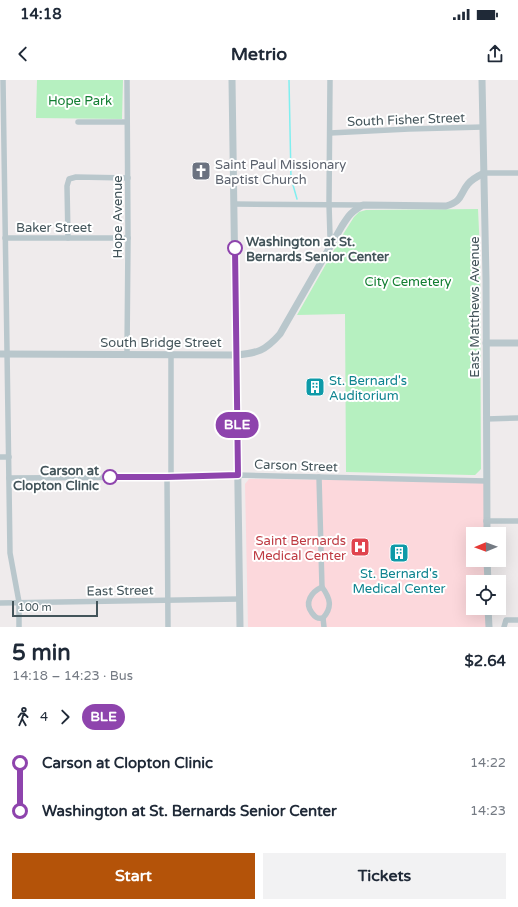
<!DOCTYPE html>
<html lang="en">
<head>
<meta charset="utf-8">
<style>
	body { margin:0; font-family:"Varela Round",sans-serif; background:#f2f2f3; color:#1f2937; height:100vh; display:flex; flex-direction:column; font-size:15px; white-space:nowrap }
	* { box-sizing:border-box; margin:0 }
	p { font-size:13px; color:#747a83 }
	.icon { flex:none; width:22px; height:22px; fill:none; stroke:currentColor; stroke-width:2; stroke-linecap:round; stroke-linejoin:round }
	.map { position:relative; height:547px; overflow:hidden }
	.sheet { display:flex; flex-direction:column; background:#fff; flex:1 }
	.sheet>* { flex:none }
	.badge { padding:0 8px; border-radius:13px; font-size:14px; line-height:26px }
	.needle { width:26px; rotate:269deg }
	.controls { position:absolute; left:466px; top:447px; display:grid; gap:8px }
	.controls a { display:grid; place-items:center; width:40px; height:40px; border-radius:0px; background:#fff; box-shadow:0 4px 16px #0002; font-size:20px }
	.scale { position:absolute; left:12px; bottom:10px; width:86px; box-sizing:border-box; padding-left:4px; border:2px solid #43545a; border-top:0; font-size:11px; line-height:14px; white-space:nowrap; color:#43545a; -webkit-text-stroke:3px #fff; paint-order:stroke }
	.map>.badge { position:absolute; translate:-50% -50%; box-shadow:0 0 0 2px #fff }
	.legs { display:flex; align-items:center; gap:6px; height:44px; padding:0 12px; font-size:13px }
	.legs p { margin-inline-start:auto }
	.overview { display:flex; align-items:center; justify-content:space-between; height:68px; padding:0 12px }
	h1 { font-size:22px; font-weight:700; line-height:30px }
	.cta { display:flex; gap:8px; margin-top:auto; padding:8px 12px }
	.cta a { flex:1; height:46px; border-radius:0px; background:#b45309; color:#fff; font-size:16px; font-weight:700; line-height:46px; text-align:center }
	.cta a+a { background:#f2f2f3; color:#1f2937 }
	ul { padding:0 12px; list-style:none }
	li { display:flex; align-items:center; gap:14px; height:48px; font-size:15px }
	li i { display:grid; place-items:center; width:6px; height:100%; margin:0 5px; background:currentColor }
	li i::after { content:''; width:10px; height:10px; margin:-5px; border:3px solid; border-radius:50%; background:#fff }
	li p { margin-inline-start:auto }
	li:first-child i { background:linear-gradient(#0000 50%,currentColor 0) }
	li:last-child i { background:linear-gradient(currentColor 50%,#0000 0) }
	.status { display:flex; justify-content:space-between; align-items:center; height:28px; padding:0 20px; background:#fff; direction:ltr }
	.status svg { height:11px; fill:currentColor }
	header { display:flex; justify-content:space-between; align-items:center; height:52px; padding:0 12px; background:#fff; font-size:18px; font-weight:700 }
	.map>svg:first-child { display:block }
</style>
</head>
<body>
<div class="status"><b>14:18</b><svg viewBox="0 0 49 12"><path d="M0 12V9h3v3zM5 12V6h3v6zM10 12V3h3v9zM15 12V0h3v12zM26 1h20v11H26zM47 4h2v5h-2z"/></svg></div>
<header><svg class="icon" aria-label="back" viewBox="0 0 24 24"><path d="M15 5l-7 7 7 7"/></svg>Metrio<svg class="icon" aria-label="share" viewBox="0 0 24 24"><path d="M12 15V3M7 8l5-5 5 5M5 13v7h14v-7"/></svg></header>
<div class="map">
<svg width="518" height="547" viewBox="0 0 518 547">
	<rect width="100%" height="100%" fill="#efebec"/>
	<path fill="#fcd8dc" d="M249,399L485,401L486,454H473V480H487V502H473V528H488V547H248L245,404Z"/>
	<g fill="#b6f0c0">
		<path d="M37,0H123L122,39L36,38Z"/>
		<path d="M478,129L480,172L481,389L475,395H471L346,392L345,234L297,235L342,156L354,137L359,132L366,130Z"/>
	</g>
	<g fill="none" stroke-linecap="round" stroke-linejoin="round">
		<path stroke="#80eff0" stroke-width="1.5" d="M289,0L291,98L297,119"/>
		<g stroke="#b9c7cc" stroke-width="5.5">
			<path d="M3,0L10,473L19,522V547"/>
			<path d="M330,0L329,124L330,157L332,163"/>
			<path d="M78,42H127"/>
			<path d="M330,53L409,49L483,47"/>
			<path d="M484,93H518"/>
			<path d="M234,124L363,125"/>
			<path d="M5,158H128"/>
			<path d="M68,158L67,106L69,99L76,97L128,98"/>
			<path d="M127,274L128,158L127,0"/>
			<path d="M486,339L518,338"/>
			<path d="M0,377H9"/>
			<path d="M167,397L168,547"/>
			<path d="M171,397V275"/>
			<path d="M319,397L322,507C330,518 333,527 323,538L324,547"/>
			<path d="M9,398L167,397L238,395L319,397L486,401"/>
			<path d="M486,441H518"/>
			<path d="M322,507C311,512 304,523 312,533C315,537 317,539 323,538"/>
			<path d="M0,523L239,519"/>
			<path d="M504,547L506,540H518"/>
		</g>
		<g stroke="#b9c7cc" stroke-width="7">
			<path d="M232,0L240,547"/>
			<path d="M482,0L486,200L487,454"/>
			<path d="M486,263H518"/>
			<path d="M0,274L236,275C258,273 265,271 280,254L342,146C349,135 351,132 363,125L446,126C463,121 459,115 468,104C472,99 478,96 484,93"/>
			<path d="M487,480L488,502"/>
			<path d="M488,528L489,547"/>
		</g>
	</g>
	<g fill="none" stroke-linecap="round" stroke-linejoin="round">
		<defs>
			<path id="line-1" d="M110,397H167L238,395L235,168"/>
		</defs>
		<use href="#line-1" stroke="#fff" stroke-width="9"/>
		<use href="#line-1" stroke="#8e44ad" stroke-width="6"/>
	</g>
	<defs>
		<symbol id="church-square" viewBox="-11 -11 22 22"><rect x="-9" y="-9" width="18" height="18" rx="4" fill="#6b7280" stroke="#fff"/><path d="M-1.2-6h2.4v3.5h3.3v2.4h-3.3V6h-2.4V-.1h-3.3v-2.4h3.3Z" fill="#fff"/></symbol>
		<symbol id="building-square" viewBox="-11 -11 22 22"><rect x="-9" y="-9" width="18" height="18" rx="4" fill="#0f9aa8" stroke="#fff"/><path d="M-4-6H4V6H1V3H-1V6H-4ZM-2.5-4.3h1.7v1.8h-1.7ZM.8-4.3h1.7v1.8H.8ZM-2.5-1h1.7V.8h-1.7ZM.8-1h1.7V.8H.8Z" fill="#fff"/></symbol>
		<symbol id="hospital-square" viewBox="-11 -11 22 22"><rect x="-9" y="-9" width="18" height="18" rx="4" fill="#e0444e" stroke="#fff"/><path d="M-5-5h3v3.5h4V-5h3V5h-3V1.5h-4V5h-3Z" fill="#fff"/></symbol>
	</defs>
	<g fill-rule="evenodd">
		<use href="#church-square" x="190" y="80" width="22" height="22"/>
		<use href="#building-square" x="304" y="296" width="22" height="22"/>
		<use href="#hospital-square" x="349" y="456" width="22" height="22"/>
		<use href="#building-square" x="388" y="462" width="22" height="22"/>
	</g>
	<g fill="#fff" stroke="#8e44ad" stroke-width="2">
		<circle cx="235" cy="168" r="7"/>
		<circle cx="110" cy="397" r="7"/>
	</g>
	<g text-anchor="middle" stroke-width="4" stroke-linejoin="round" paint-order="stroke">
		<g font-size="13" fill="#117e31" stroke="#fff">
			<text x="80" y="25">Hope Park</text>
			<text x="408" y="206">City Cemetery</text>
		</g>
		<g font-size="13" fill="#43545a" stroke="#fff">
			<text transform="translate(406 39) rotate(-2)" y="5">South Fisher Street</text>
			<text transform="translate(117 137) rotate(-90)" y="5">Hope Avenue</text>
			<text x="54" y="152">Baker Street</text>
			<text transform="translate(474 227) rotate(-90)" y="5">East Matthews Avenue</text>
			<text x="161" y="267">South Bridge Street</text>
			<text transform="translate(296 385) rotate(2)" y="5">Carson Street</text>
			<text transform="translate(120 510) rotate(-1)" y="5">East Street</text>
		</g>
		<g font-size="13" fill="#5b616d" stroke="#fff" text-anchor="start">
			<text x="215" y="89">Saint Paul Missionary<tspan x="215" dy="15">Baptist Church</tspan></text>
		</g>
		<g font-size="13" font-weight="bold" fill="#43545a" stroke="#fff" text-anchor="start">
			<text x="246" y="166">Washington at St.<tspan x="246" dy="15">Bernards Senior Center</tspan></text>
			<text x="99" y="395" text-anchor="end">Carson at<tspan x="99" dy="15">Clopton Clinic</tspan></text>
		</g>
		<g font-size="13" fill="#0d838f" stroke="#fff" text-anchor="start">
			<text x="329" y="305">St. Bernard's<tspan x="329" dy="15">Auditorium</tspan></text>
			<text x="399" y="498" text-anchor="middle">St. Bernard's<tspan x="399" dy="15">Medical Center</tspan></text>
		</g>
		<g font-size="13" fill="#be3a42" stroke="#fff" text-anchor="end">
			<text x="346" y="465">Saint Bernards<tspan x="346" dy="15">Medical Center</tspan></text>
		</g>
	</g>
</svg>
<div class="controls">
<a><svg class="needle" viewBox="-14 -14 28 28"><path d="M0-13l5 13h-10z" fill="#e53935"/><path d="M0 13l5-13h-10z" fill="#747a83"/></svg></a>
<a><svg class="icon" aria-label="locate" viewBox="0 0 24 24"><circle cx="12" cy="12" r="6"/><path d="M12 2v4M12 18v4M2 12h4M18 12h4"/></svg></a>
</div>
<div class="scale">100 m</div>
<b class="badge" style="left:237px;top:345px;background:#8e44ad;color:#fff">BLE</b>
</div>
<section class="sheet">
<div class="overview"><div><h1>5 min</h1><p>14:18 – 14:23 · Bus</p></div><b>$2.64</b></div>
<div class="legs"><svg class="icon" aria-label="walk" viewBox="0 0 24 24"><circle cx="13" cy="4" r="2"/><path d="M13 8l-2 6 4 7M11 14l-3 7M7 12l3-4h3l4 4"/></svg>4<svg class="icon" aria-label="forward" viewBox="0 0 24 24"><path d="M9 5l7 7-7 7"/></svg><b class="badge" style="background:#8e44ad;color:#fff">BLE</b></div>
<ul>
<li><i style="color:#8e44ad"></i><b>Carson at Clopton Clinic</b><p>14:22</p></li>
<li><i style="color:#8e44ad"></i><b>Washington at St. Bernards Senior Center</b><p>14:23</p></li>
</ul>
<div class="cta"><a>Start</a><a>Tickets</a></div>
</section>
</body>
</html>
